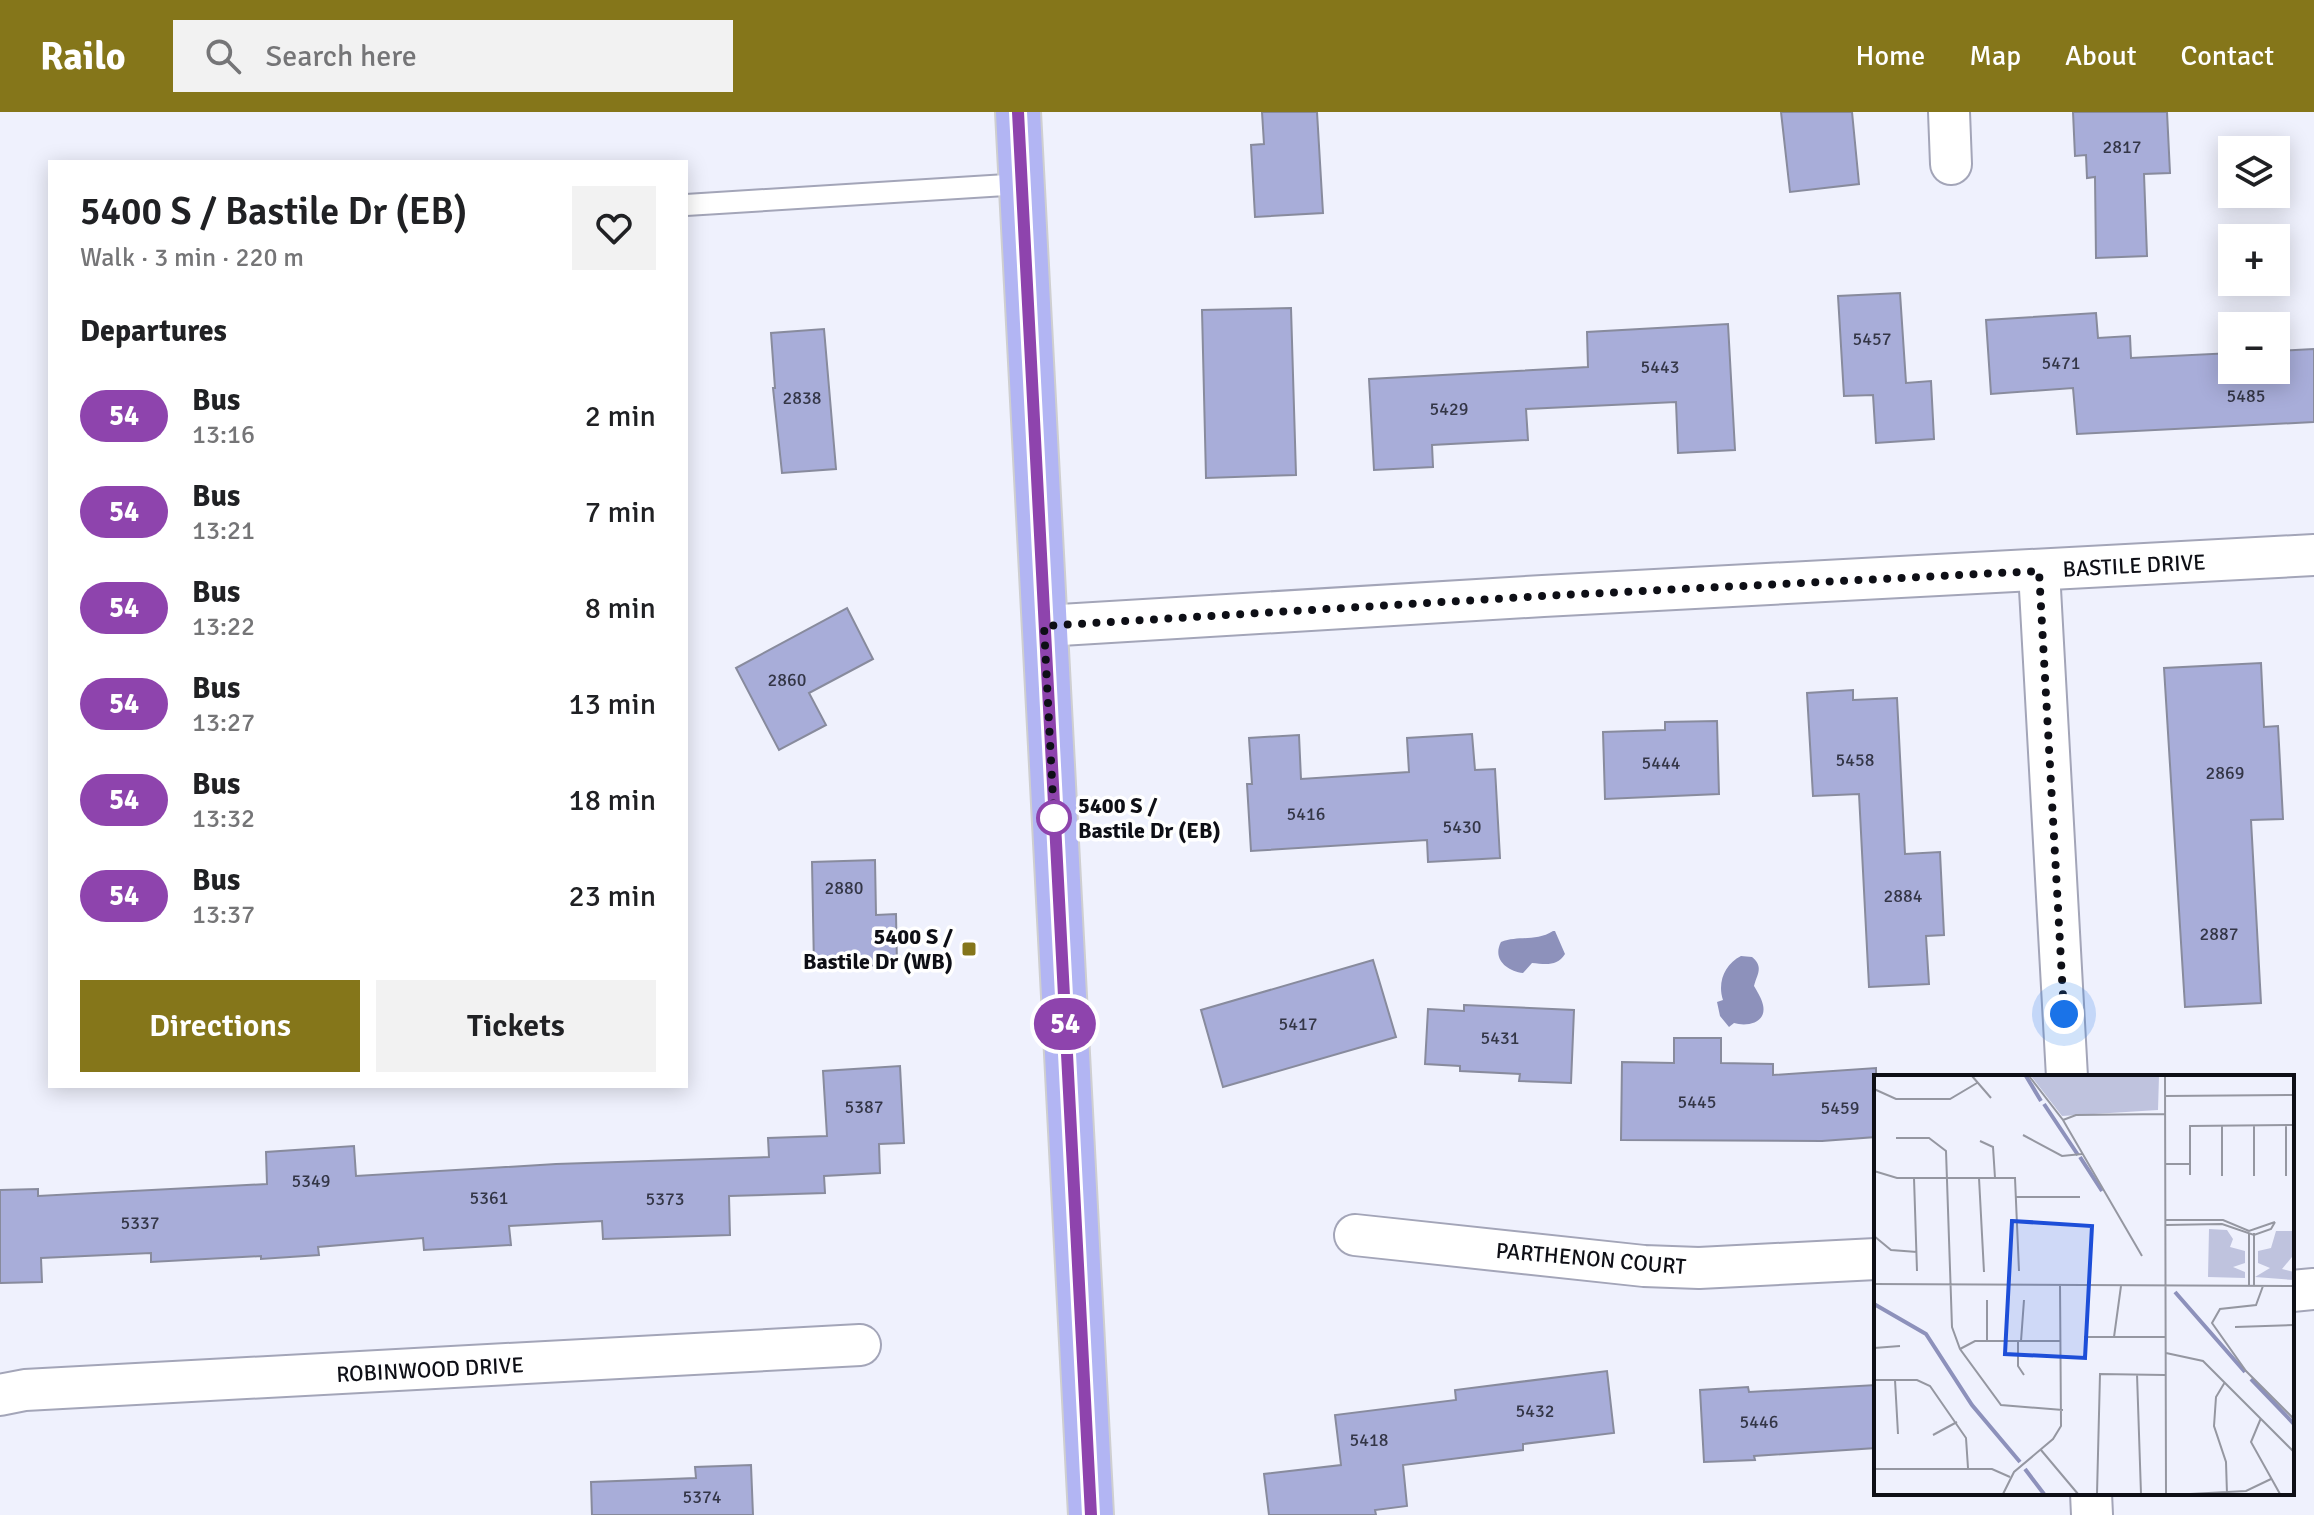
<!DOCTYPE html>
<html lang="en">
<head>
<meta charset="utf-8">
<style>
	body { margin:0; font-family:Signika,sans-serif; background:#f2f2f2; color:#202124; height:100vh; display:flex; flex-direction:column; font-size:30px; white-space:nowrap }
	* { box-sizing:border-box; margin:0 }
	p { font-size:26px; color:#757577 }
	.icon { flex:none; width:44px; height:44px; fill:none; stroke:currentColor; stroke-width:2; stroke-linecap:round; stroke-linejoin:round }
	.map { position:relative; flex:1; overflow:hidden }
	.panel { position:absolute; left:48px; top:48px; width:640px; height:928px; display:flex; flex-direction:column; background:#fff; border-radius:0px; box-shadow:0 4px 20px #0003 }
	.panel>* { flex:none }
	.badge { padding:0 16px; border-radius:26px; font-size:28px; line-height:52px }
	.buttons { position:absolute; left:2218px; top:24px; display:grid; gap:16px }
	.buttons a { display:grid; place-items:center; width:72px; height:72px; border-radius:0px; background:#fff; box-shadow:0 4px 20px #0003; font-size:40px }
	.you { position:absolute; width:40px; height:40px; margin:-20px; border:6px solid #fff; border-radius:50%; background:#1a73e8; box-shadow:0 0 0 12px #1a73e833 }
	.map>.badge { position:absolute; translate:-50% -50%; box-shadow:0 0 0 4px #fff }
	h2 { padding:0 32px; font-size:30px; line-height:72px }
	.round { display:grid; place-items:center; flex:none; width:84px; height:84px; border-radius:0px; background:#f2f2f2 }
	.headline { display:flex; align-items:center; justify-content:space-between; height:136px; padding:0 32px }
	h1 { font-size:38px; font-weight:600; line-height:60px }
	.button { display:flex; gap:16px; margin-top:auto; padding:16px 32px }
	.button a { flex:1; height:92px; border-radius:0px; background:#85761a; color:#fff; font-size:32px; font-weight:600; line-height:92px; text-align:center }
	.button a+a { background:#f2f2f2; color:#202124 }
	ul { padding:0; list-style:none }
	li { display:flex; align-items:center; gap:24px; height:96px; padding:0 32px }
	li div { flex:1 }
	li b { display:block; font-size:30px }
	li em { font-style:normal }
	li .badge { min-width:88px; font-weight:700; text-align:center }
	header { display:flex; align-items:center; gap:48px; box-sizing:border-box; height:112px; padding:0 40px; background:#85761a; color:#fff }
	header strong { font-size:38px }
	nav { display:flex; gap:44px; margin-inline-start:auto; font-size:28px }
	.search { width:560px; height:72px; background:#f2f2f2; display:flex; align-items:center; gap:20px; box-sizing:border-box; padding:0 28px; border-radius:0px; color:#757577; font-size:30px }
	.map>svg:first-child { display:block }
</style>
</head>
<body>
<header>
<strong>Railo</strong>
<div class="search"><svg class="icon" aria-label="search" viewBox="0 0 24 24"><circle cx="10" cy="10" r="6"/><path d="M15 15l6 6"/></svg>Search here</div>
<nav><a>Home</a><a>Map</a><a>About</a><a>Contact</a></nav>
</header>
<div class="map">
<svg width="2314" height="1403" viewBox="0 0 2314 1403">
	<rect width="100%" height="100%" fill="#eff1fd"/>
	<g fill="#8d91bb">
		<path d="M1553,819H1555L1565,842C1557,855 1545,852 1532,851L1523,861C1507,859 1492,847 1501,830C1519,823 1536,830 1553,819Z"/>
		<path d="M1741,844L1752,845C1764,855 1757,862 1754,874C1757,879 1762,887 1763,893C1767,911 1747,915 1734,911L1729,915L1720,904L1717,890L1723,888C1717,870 1725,852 1741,844Z"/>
	</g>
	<g fill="#a8add9" stroke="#888b9d" stroke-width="2">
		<path d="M1262,0H1317L1323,101L1255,105L1251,33L1264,32Z"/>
		<path d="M1781,0H1852L1859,72L1790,80Z"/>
		<path d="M2073,0H2167L2170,61L2144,62L2147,144L2096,146L2095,65L2087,66L2086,43L2075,44Z"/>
		<path d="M1900,181L1906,271L1931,269L1934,327L1876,331L1873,283L1844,284L1838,184Z"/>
		<path d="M1291,196L1296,363L1206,366L1202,198Z"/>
		<path d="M2096,201L2098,226L2130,224L2131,246L2232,241V258H2276V239L2314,237V310L2077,322L2073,276L1991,282L1986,208Z"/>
		<path d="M1728,212L1735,338L1678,341L1676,290L1526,297L1528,328L1432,333L1433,355L1374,358L1369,267L1588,255L1587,220Z"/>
		<path d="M824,217L836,357L782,361L773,276H775L771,221Z"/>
		<path d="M847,496L873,547L809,581L826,613L779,638L736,556Z"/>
		<path d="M2261,551L2264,615L2278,614L2283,707L2251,708L2261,891L2185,895L2164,556Z"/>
		<path d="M1853,578V588L1897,586L1905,742L1940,740L1944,823L1926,824L1929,872L1869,875L1859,682L1813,684L1807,581Z"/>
		<path d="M1717,609L1719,682L1605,687L1603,620L1665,618V610Z"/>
		<path d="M1472,622L1475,658L1495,657L1500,746L1428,750L1427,728L1251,739L1247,672H1252L1249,626L1299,623L1301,667L1409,660L1407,626Z"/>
		<path d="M875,748L876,803L896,802L897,853L814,855L812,750Z"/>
		<path d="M1373,848L1396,925L1223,975L1201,898Z"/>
		<path d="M1464,893L1574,898L1571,971L1519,969L1520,962L1460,959V954L1425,952L1428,897L1464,899Z"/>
		<path d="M1674,926H1721V951L1773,952V963L1876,956V1025L1822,1029L1621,1028L1622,950L1674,951Z"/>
		<path d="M900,954L904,1031L879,1032L880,1061L824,1064L825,1081L729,1084L730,1123L603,1127L602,1109L509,1114L511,1133L424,1138L423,1126L318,1135L319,1143L261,1147V1144L151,1150V1141L41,1146L42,1170L0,1171V1078L38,1077V1084L267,1072L266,1040L354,1034L356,1064L556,1052L769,1045L768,1026L827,1024L823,959Z"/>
		<path d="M1607,1259L1614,1321L1523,1332V1338L1403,1353L1407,1394L1375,1398L1376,1403H1269L1264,1362L1341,1353L1335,1303L1456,1288L1455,1278Z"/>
		<path d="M1876,1273V1336L1754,1344L1755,1348L1704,1350L1700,1278L1748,1275L1749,1280Z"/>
		<path d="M751,1353L753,1403H592L591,1370L696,1366L695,1355Z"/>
	</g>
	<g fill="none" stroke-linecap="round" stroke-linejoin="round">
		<defs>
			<path id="service" d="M686,93L1022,72"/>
			<g id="minor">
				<path d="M1949,0L1951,52"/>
				<path d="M2039,459L2067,965"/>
				<path d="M1044,514L1543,484L2314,443"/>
				<path d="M1355,1123L1644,1154L1699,1156L1876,1147"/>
				<path d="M2292,1179L2314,1177"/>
				<path d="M0,1283L25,1278L860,1233"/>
				<path d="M2091,1381L2092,1403"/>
			</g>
			<path id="primary" d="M1018,0L1091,1403"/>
		</defs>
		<use href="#service" stroke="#a3a5b8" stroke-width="24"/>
		<use href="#minor" stroke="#a3a5b8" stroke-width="44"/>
		<use href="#primary" stroke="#cfcfd0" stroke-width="48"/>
		<use href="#service" stroke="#fff" stroke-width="20"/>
		<use href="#minor" stroke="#fff" stroke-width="40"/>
		<use href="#primary" stroke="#b2b5f3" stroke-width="44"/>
	</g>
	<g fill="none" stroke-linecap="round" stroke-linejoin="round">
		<defs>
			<path id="line" d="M1018,0L1091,1403"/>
		</defs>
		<use href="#line" stroke="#fff" stroke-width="18"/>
		<use href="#line" stroke="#8e44ad" stroke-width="12"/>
		<path stroke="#0e0f16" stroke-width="8" stroke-dasharray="0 14.4" d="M1054,706L1044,514L1543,484L2039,459L2064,902"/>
	</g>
	<circle fill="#fff" stroke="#8e44ad" stroke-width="4" cx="1054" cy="706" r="16"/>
	<rect fill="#85761a" stroke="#fff" stroke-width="3" x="961" y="829" width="16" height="16" rx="4"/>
	<g text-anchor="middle" stroke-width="7" stroke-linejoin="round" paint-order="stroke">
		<g font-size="18" fill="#343647">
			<text x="2122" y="41">2817</text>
			<text x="1872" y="233">5457</text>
			<text x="2061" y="257">5471</text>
			<text x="1660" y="261">5443</text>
			<text x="2246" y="290">5485</text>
			<text x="802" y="292">2838</text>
			<text x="1449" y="303">5429</text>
			<text x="787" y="574">2860</text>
			<text x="1855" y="654">5458</text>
			<text x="1661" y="657">5444</text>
			<text x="2225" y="667">2869</text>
			<text x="1306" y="708">5416</text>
			<text x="1462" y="721">5430</text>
			<text x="844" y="782">2880</text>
			<text x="1903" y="790">2884</text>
			<text x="2219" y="828">2887</text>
			<text x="1298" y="918">5417</text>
			<text x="1500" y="932">5431</text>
			<text x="1697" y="996">5445</text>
			<text x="864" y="1001">5387</text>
			<text x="1840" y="1002">5459</text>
			<text x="311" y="1075">5349</text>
			<text x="489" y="1092">5361</text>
			<text x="665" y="1093">5373</text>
			<text x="140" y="1117">5337</text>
			<text x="1535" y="1305">5432</text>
			<text x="1759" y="1316">5446</text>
			<text x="1369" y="1334">5418</text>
			<text x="702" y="1391">5374</text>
		</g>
		<g font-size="22" fill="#0e0f16" stroke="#fff">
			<text transform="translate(2134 453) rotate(-3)" y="8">BASTILE DRIVE</text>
			<text transform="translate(1591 1146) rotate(5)" y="8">PARTHENON COURT</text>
			<text transform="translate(430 1257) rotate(-3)" y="8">ROBINWOOD DRIVE</text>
		</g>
		<g font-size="22" font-weight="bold" fill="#0e0f16" stroke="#fff" text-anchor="start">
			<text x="1078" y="701">5400 S /<tspan x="1078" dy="25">Bastile Dr (EB)</tspan></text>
		</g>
		<g font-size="22" font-weight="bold" fill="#0e0f16" stroke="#fff" text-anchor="end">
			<text x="953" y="832">5400 S /<tspan x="953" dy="25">Bastile Dr (WB)</tspan></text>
		</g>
	</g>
	<g transform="translate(1874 963)">
		<rect width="420" height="420" fill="#eff1fd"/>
		<path d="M157,1H285L284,35L188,41ZM335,154L353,155L359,164L356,172L371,176V188L359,192L371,197V203L334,202ZM402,156H419L418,182L408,194L420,197V205L381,202L396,193L384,188V176L397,173Z" fill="#bfc3de"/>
		<path fill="none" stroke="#8d91bb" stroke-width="4" d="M152,1L167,26M170,29L204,80M206,82L228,116M301,217L371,297M0,229L52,259L98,330L146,387M377,304L420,349M151,394L170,419"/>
		<path fill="none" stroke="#9597a1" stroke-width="2" d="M98,1L117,23M155,1L189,45L268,181M291,1L292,419M0,14L22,24H76L103,8M291,21L420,20M189,45L202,40L291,39M412,50V101M348,51V101M380,51V101M149,60L188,81L208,79M22,63H55L72,76L78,252L86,274L127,330L189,335M106,66L119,72L121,103M291,89H316M0,96L23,103H141L145,196M316,100V51L420,50M40,103L43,196M105,103L110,197M141,122H206M292,145H349L375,156L401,147M292,150L348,149L380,160L397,154L401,147M375,158V210M380,158V211M0,161L17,175L43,177M0,209L420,211M389,211L382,230L346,234L338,248L372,296L420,344M361,252L420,250M210,262H292M240,262L247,211M113,266V225M144,266V291L150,300M147,266L150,225M0,273L26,271M86,274L101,266H186M292,278L329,286L420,377M263,299L267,419M0,305H43L56,311L92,363L94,393M21,305L24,359M351,307L342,322L340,351L352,387L353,419M387,343L377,367L406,419M59,360L83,347M167,375L204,419M0,394H118L136,402M129,419L140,397L179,364L187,351L186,209M223,419L226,299L291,300M316,419L372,416L397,404"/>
		<path fill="#1d4ed8" fill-opacity="0.15" stroke="#1d4ed8" stroke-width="4" d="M138,146L218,151L211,283L131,279Z"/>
		<rect width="420" height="420" fill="none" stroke="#0e0f16" stroke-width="4"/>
	</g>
</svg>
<div class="buttons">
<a><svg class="icon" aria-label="layers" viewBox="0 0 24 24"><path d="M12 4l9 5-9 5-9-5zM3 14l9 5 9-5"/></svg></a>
<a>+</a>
<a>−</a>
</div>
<div class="you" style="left:2064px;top:902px"></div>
<b class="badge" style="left:1065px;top:912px;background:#8e44ad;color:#fff">54</b>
<section class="panel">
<div class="headline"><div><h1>5400 S / Bastile Dr (EB)</h1><p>Walk · 3 min · 220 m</p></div><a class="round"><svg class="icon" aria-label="heart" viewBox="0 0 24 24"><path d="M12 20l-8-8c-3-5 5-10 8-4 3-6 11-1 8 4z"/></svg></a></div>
<h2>Departures</h2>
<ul>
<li><span class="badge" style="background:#8e44ad;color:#fff">54</span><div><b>Bus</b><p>13:16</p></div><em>2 min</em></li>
<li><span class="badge" style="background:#8e44ad;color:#fff">54</span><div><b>Bus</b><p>13:21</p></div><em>7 min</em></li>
<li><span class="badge" style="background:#8e44ad;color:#fff">54</span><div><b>Bus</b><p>13:22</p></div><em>8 min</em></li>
<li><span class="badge" style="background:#8e44ad;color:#fff">54</span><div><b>Bus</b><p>13:27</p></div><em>13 min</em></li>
<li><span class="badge" style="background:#8e44ad;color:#fff">54</span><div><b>Bus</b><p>13:32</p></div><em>18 min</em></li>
<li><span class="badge" style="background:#8e44ad;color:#fff">54</span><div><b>Bus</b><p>13:37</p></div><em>23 min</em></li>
</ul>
<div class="button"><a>Directions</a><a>Tickets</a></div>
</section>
</div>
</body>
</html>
